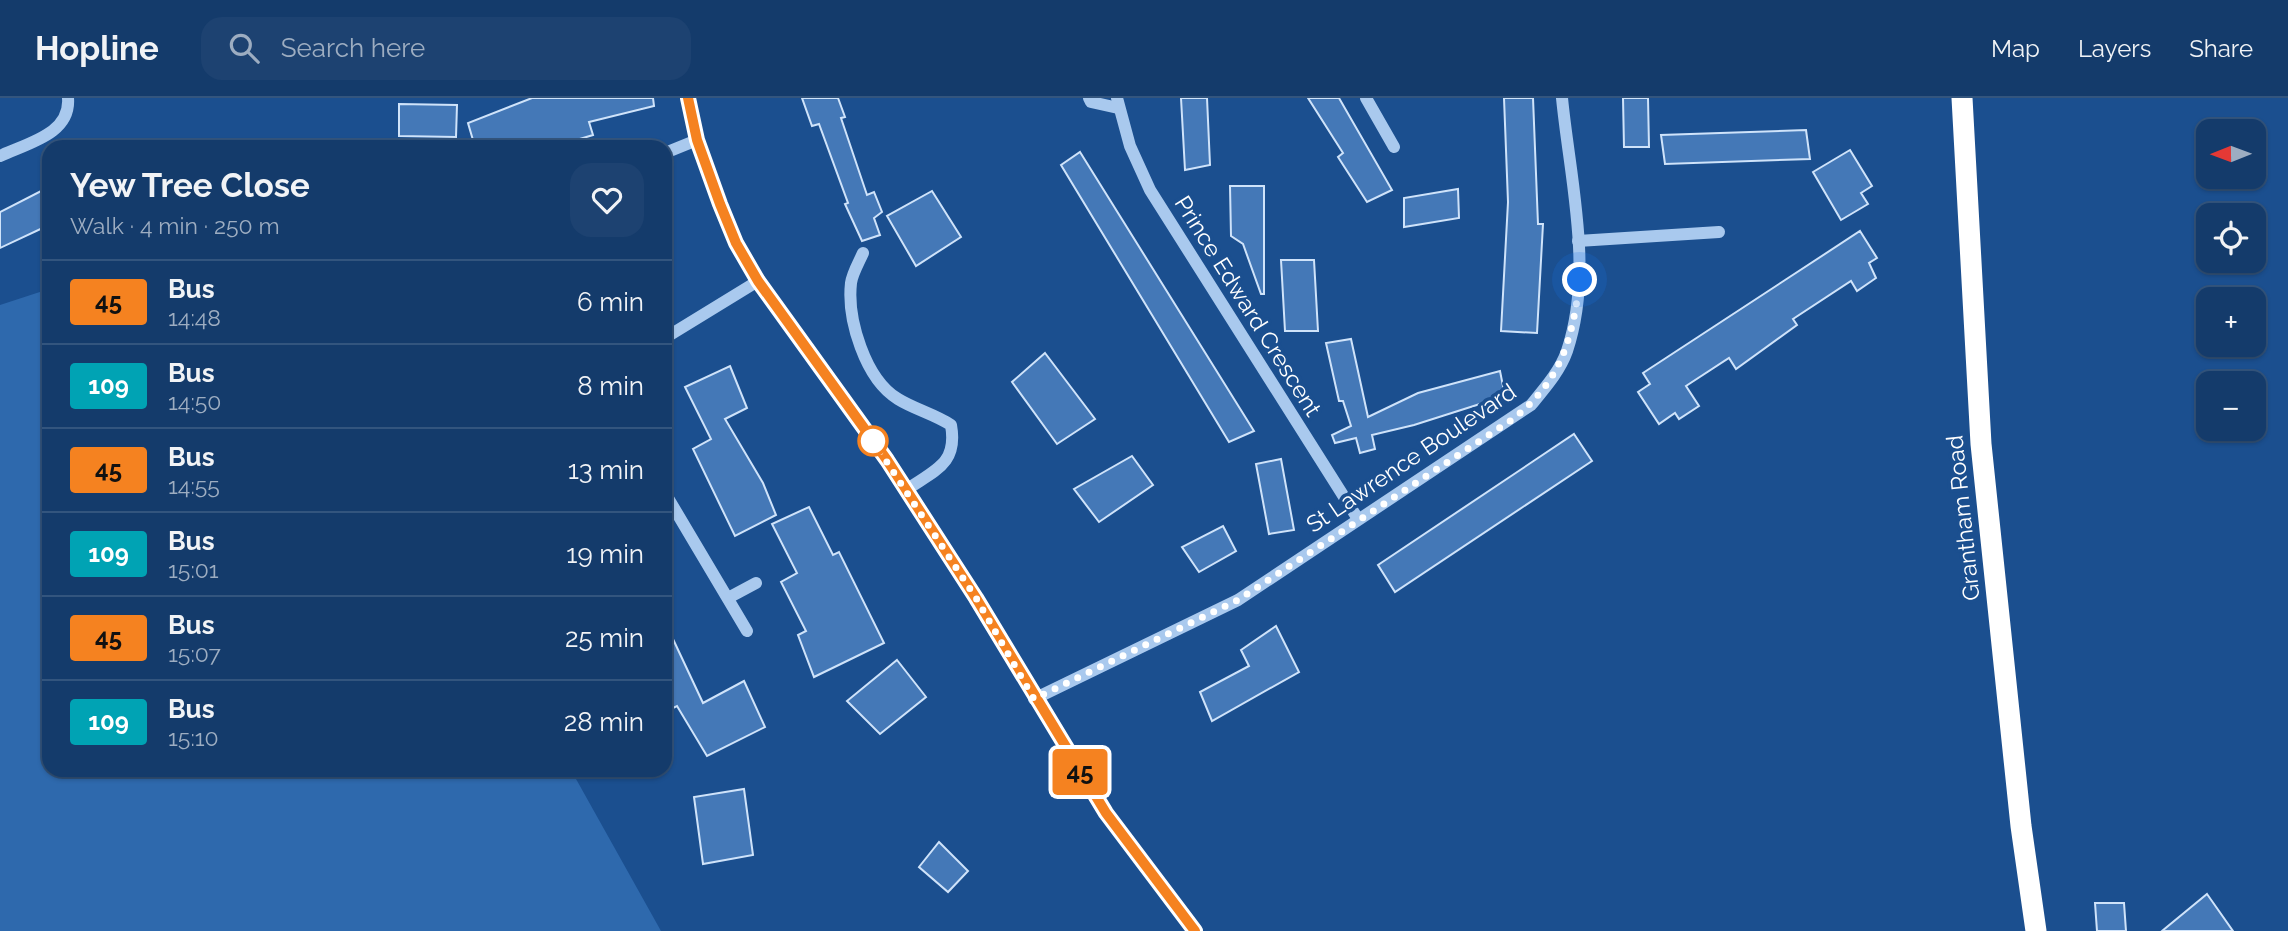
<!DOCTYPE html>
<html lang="en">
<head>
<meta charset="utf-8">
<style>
	body { margin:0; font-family:Raleway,sans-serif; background:#1d4271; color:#f1f3f6; height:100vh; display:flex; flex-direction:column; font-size:26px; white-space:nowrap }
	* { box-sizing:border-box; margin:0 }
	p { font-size:23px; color:#9dadc1 }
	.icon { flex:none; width:38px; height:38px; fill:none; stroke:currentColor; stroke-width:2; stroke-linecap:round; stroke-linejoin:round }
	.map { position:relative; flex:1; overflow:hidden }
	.sheet { position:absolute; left:42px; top:42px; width:630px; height:637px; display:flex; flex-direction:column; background:#143b6b; border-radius:21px; box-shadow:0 2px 5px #0004,0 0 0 2px #33557e }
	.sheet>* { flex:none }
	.badge { padding:0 14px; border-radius:5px; font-size:24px; line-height:46px }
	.needle { width:46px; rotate:269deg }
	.buttons { position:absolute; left:2196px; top:21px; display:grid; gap:14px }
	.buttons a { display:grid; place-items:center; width:70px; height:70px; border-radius:14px; background:#143b6b; box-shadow:0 2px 5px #0004,0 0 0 2px #33557e; font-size:35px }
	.you { position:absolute; width:35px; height:35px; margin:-18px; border:5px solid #fff; border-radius:50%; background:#1a73e8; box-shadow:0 0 0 10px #1a73e833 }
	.map>.badge { position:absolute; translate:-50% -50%; box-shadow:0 0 0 4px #fff }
	.round { display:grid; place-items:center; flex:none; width:74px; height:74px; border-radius:21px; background:#1d4271 }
	.overview { display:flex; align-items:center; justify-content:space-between; height:119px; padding:0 28px }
	h1 { font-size:33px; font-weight:700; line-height:52px }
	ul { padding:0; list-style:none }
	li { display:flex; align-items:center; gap:21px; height:84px; padding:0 28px; border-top:2px solid #33557e }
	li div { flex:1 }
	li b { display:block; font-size:26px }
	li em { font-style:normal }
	li .badge { min-width:77px; font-weight:700; text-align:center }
	header { display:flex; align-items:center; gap:42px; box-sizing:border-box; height:98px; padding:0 35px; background:#143b6b; border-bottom:2px solid #33557e }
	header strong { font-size:33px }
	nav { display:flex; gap:38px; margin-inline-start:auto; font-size:24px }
	.search { width:490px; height:63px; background:#1d4271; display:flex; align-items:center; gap:18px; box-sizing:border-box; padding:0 24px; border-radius:21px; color:#9dadc1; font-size:26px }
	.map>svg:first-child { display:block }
</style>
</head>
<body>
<header>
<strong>Hopline</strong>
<div class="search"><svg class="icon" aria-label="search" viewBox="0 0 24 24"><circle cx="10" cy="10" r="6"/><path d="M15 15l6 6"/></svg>Search here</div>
<nav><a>Map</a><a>Layers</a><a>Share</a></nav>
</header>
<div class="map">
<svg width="2288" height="833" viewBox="0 0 2288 833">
	<rect width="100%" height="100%" fill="#1b4f8f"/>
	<path fill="#2e69ad" d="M49,191V672H571L661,833H0V207Z"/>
	<g fill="#4478b7" stroke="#cfe3fa" stroke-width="2">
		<path d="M532,0H653L654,8L589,24L593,37L553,49L548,42L528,49H475L468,25Z"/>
		<path d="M802,0H838L845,19L841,20L867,97L874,94L882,114L874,120L880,137L862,143L845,106L848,105L819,26L812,28Z"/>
		<path d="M1181,0H1207L1210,67L1185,72Z"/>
		<path d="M1308,0H1339L1392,92L1367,104L1338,59L1343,55Z"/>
		<path d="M1504,0H1533L1538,126H1543L1537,235L1501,233L1508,104Z"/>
		<path d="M1623,0H1648L1649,49H1624Z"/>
		<path d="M399,6L457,7L456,39L399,38Z"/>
		<path d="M1806,32L1810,61L1665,66L1661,37Z"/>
		<path d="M1850,52L1872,88L1861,95L1868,106L1841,122L1813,74Z"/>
		<path d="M1080,54L1254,333L1229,344L1061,67Z"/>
		<path d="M1230,88H1264V196H1261L1243,146L1231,138Z"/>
		<path d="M49,89V127L0,150V114Z"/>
		<path d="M1458,91L1459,120L1404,129V100Z"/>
		<path d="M932,93L961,139L916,168L887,118Z"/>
		<path d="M1860,133L1877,160L1869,165L1876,180L1857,193L1851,183L1793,221L1797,227L1736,271L1729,260L1686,288L1699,308L1679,321L1675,315L1659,326L1638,294L1650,286L1643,275Z"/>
		<path d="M1281,162H1314L1318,233H1285Z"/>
		<path d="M1351,241L1368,319L1418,295L1500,273L1505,298L1414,327L1372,337L1375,351L1360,355L1356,340L1335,345L1332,337L1351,328L1343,303H1339L1326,245Z"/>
		<path d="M1045,255L1095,321L1057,346L1012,284Z"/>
		<path d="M730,268L747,310L725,321L763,385L776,417L735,438L693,351L711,341L685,289Z"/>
		<path d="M1574,336L1592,363L1395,494L1378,467Z"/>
		<path d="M1132,358L1153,387L1099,424L1074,391Z"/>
		<path d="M1281,361L1294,432L1269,436L1256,366Z"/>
		<path d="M809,409L833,457L839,454L884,545L814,579L798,537L806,533L781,484L797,475L772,426Z"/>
		<path d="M1223,428L1236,453L1199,474L1182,449Z"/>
		<path d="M665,524L703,605L744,583L765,629L707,658L677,608L665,614Z"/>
		<path d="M1276,528L1299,574L1212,623L1200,594L1249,568L1241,552Z"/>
		<path d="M897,562L926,599L880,636L847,603Z"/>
		<path d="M744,691L753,757L703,766L694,699Z"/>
		<path d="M939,744L968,773L948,794L919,769Z"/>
		<path d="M2207,796L2233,833H2162Z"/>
		<path d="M2095,805H2124L2126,833H2097Z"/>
	</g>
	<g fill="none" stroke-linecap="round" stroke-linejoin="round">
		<g stroke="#a9c9ee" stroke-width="12">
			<path d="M688,0L697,42L720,106L735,145L758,183L887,361L976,501L1106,715L1195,833"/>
			<path d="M1089,0L1091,4L1118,10"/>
			<path d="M1117,0L1130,48L1150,92L1358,421"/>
			<path d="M1366,0L1394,49"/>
			<path d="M665,55L697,42"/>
			<path d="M0,58C28,45 71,36 68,0"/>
			<path d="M1578,143L1719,134"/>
			<path d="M863,155C859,164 852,176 851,185C847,221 865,281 898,301C914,311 934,316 951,327C958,366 935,372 906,392"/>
			<path d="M665,240L758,183"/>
			<path d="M665,395L747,533"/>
			<path d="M728,500L756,485"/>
			<path d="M1034,601L1238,502L1531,307C1545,290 1560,273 1567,253C1594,172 1570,82 1562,0"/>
		</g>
		<path stroke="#fff" stroke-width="21" d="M1962,0L1981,346L2021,728L2036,833"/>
	</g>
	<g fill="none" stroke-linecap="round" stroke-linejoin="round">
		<defs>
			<path id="line" d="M688,0L697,42L720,106L736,145L758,183L887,362L976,500L1106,715L1195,833"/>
		</defs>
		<use href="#line" stroke="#fff" stroke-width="16"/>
		<use href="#line" stroke="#f58220" stroke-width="10"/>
		<path stroke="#fff" stroke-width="7" stroke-dasharray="0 12.6" d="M873,343L976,500L1034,601L1238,502L1513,321C1562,282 1572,241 1580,182"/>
	</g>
	<circle fill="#fff" stroke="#f58220" stroke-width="3.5" cx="873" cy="343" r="14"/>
	<g text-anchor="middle" stroke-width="7" stroke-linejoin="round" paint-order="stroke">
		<g font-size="23" fill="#fff" stroke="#1b4f8f">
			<text transform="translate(1248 208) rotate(58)" y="8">Prince Edward Crescent</text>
			<text transform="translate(1411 360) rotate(-34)" y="8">St Lawrence Boulevard</text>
			<text transform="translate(1963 420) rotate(-96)" y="8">Grantham Road</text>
		</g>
	</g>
</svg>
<div class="buttons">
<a><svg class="needle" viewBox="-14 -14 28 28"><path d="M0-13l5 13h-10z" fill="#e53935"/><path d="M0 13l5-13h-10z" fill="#9dadc1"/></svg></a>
<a><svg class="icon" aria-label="locate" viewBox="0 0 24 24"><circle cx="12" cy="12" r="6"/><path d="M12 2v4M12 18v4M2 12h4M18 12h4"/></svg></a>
<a>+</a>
<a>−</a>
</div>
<div class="you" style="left:1580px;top:182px"></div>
<b class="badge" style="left:1080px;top:674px;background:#f58220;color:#111">45</b>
<section class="sheet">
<div class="overview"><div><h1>Yew Tree Close</h1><p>Walk · 4 min · 250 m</p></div><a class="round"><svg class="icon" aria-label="heart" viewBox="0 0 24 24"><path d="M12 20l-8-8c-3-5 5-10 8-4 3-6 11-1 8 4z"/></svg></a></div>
<ul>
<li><span class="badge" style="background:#f58220;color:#111">45</span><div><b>Bus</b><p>14:48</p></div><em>6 min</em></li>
<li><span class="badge" style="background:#00a3b4;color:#fff">109</span><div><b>Bus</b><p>14:50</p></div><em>8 min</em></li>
<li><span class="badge" style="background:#f58220;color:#111">45</span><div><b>Bus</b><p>14:55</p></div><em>13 min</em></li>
<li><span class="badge" style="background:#00a3b4;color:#fff">109</span><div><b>Bus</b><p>15:01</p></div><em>19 min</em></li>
<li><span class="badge" style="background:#f58220;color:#111">45</span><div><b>Bus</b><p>15:07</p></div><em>25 min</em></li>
<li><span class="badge" style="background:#00a3b4;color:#fff">109</span><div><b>Bus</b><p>15:10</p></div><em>28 min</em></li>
</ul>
</section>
</div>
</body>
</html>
